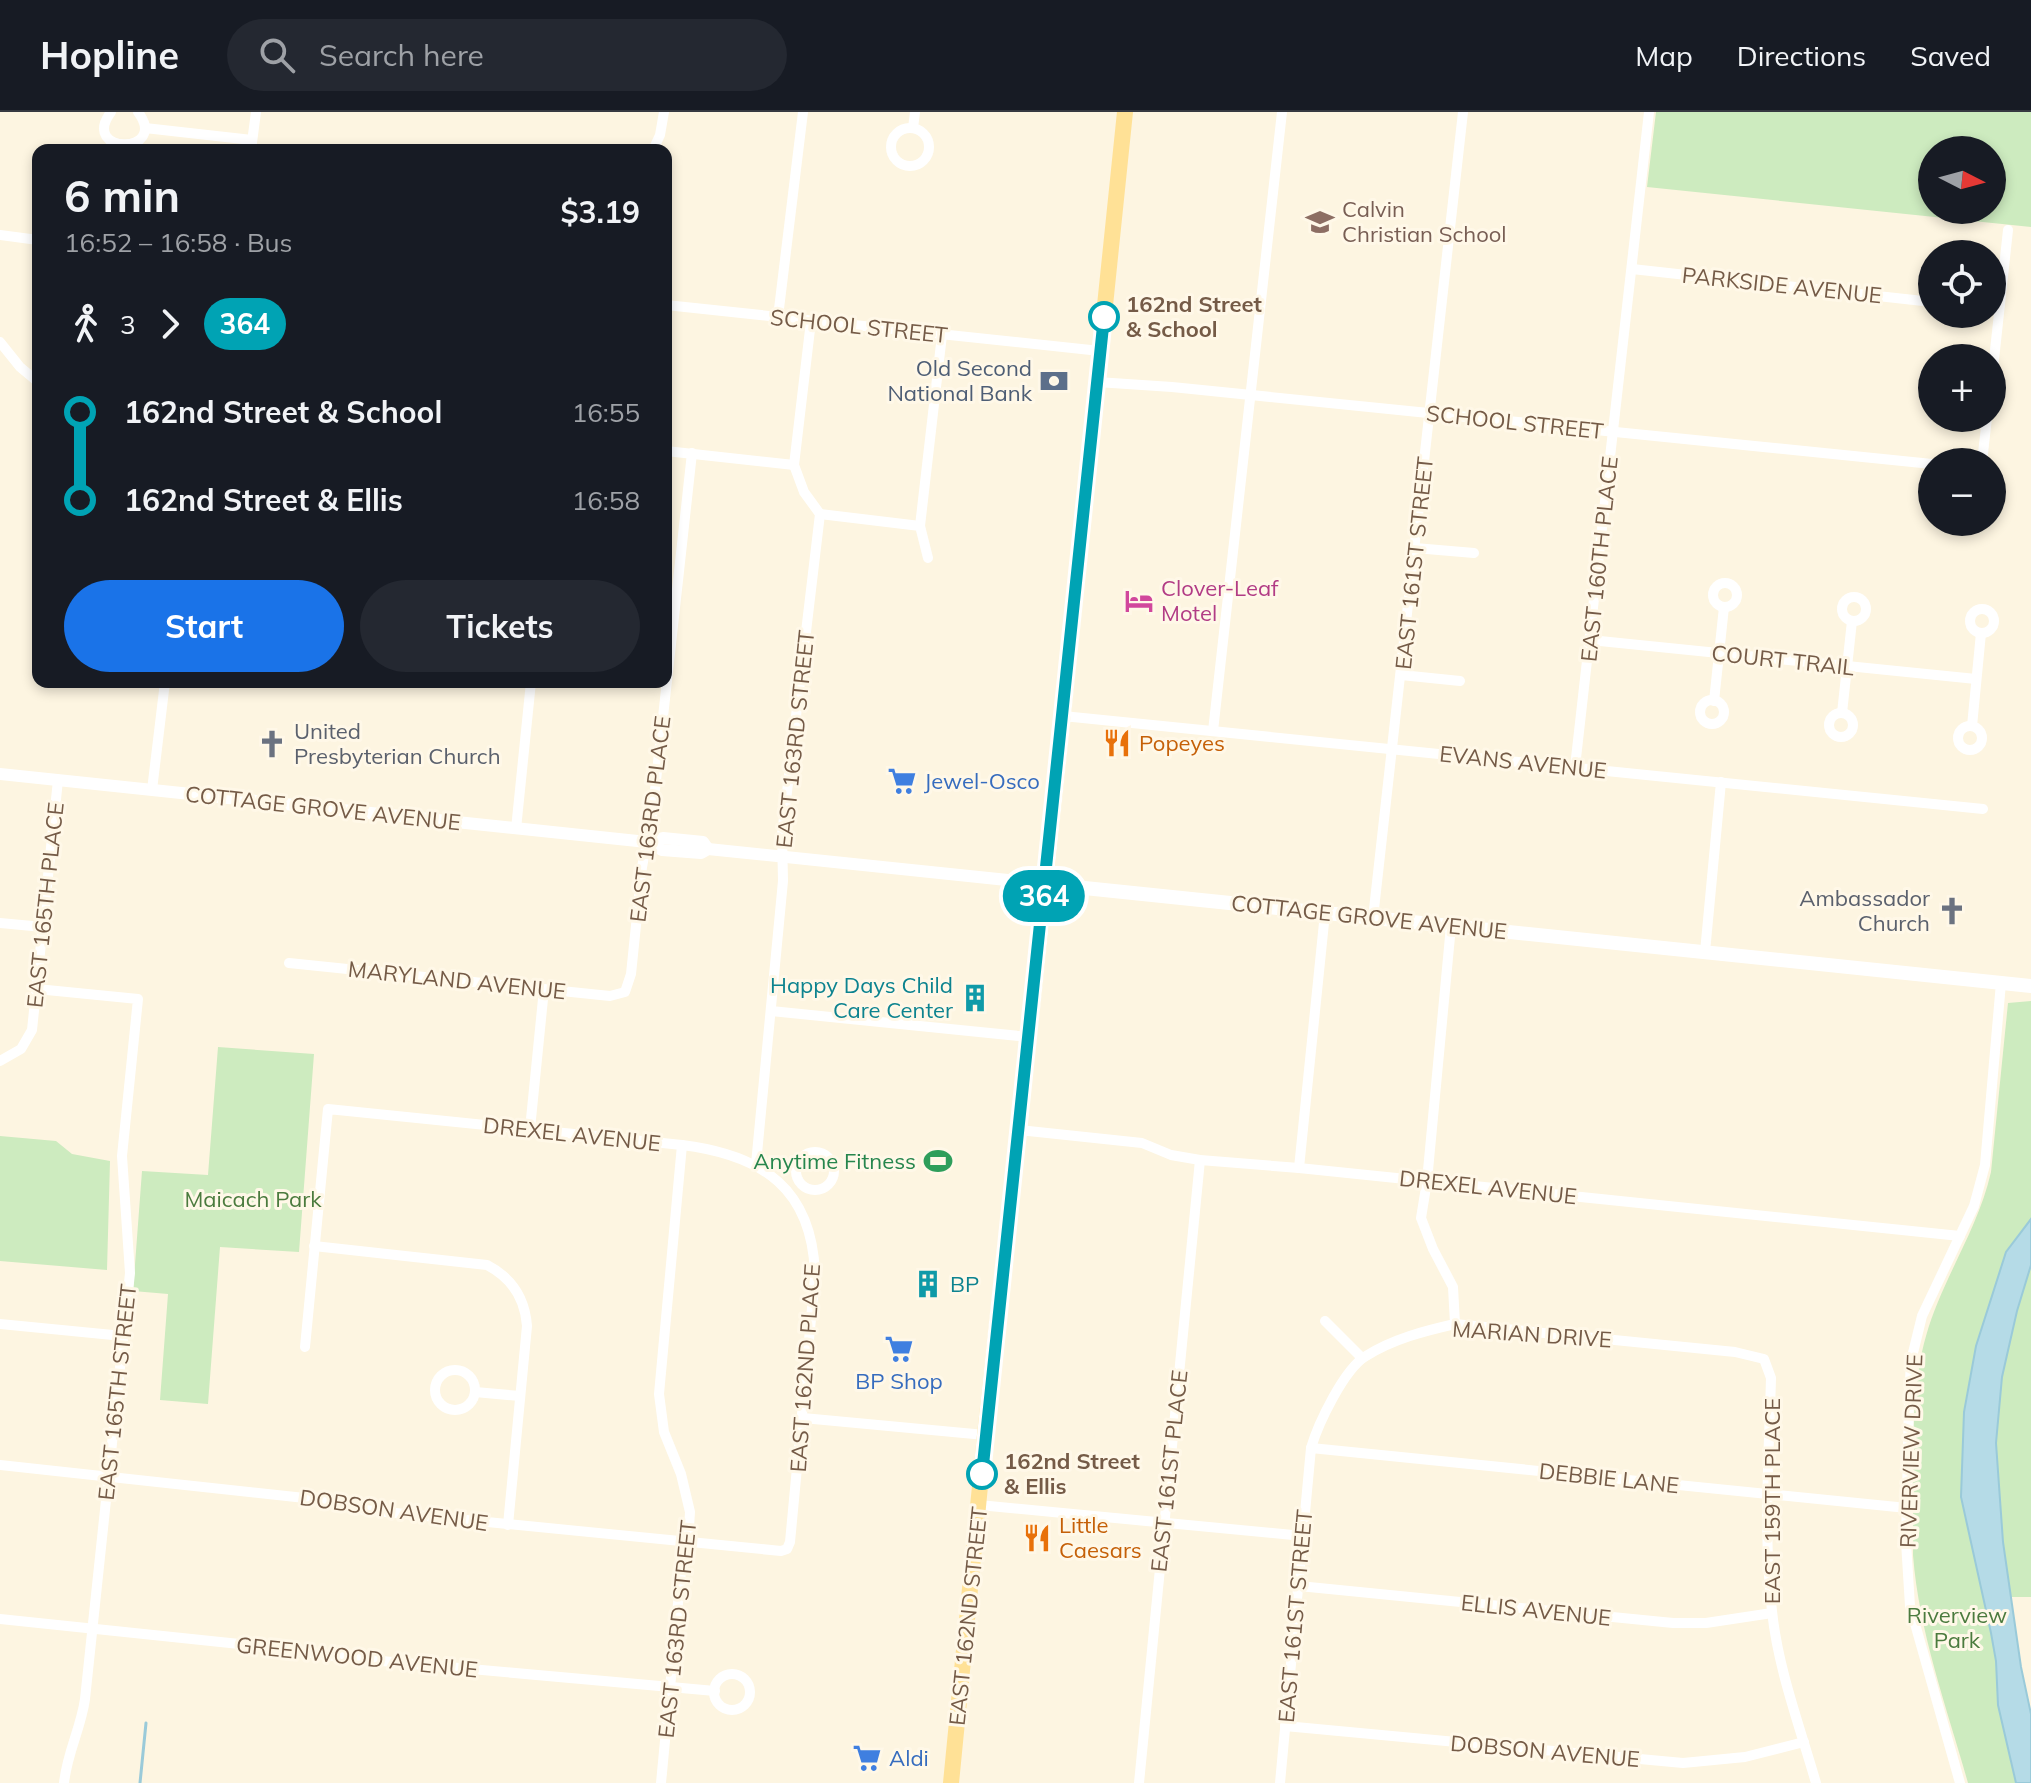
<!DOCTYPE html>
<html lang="en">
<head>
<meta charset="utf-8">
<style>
	body { margin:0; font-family:Mulish,sans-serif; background:#242831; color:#f1f3f6; height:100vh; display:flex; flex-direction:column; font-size:30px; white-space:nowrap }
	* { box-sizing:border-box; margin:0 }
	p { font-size:26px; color:#9ea1a6 }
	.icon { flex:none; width:44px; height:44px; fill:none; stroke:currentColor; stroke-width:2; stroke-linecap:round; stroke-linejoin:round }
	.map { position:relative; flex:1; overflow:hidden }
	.sheet { position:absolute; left:32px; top:32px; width:640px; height:544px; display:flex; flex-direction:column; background:#171b24; border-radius:16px; box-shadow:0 4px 12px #0003 }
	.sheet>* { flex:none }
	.badge { padding:0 16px; border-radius:26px; font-size:28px; line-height:52px }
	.needle { width:52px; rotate:96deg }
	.controls { position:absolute; left:1918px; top:24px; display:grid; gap:16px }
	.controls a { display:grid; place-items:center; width:88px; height:88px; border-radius:50%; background:#171b24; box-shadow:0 4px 12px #0003; font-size:40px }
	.map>.badge { position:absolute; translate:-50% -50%; box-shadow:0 0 0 4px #fff }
	.legs { display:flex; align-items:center; gap:12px; height:88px; padding:0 32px; font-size:26px }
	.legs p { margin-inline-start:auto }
	.summary { display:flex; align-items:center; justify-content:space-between; height:136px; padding:0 32px }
	h1 { font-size:44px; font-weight:700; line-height:60px }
	.cta { display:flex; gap:16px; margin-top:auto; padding:16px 32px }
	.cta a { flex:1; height:92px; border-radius:48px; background:#1a73e8; color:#fff; font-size:32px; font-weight:700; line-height:92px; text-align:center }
	.cta a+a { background:#242831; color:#f1f3f6 }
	ul { padding:0 32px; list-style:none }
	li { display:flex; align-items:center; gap:28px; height:88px; font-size:30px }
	li i { display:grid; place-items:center; width:12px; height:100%; margin:0 10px; background:currentColor }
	li i::after { content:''; width:20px; height:20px; margin:-10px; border:6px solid; border-radius:50%; background:#171b24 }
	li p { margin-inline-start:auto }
	li:first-child i { background:linear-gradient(#0000 50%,currentColor 0) }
	li:last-child i { background:linear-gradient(currentColor 50%,#0000 0) }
	header { display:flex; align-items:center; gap:48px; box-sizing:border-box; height:112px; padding:0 40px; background:#171b24; border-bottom:2px solid #363941 }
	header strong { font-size:38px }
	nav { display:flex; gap:44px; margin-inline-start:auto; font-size:28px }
	.search { width:560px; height:72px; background:#242831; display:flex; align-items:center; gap:20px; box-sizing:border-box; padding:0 28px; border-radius:44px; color:#9ea1a6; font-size:30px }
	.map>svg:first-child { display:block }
</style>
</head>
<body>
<header>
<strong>Hopline</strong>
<div class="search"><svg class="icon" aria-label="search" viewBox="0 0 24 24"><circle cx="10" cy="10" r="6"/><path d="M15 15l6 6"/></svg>Search here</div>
<nav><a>Map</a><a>Directions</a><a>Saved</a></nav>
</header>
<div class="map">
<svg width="2031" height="1671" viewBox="0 0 2031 1671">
	<rect width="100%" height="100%" fill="#fdf5e1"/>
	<g fill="#cdebbf" fill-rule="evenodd">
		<path d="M1656,0H2031V115L1647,75ZM1992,38V98H1932V38Z"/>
		<path d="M2031,889V1107L2006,1140L1976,1234L1964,1300L1961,1385L1991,1521L1996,1549L1998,1593L2016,1671H1968C1947,1596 1919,1521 1913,1443C1914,1378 1908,1286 1926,1224C1942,1167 1978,1118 1991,1060L2008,891Z"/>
		<path d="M218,935L314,942L299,1140L220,1135L208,1292L160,1288L168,1182L133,1179L142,1059L208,1063Z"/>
		<path d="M0,1024L56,1029L72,1042L110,1049L107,1158L0,1149Z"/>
		<path d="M2031,1154V1485H2011C2004,1436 1995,1381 1996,1333C1997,1279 2010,1203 2031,1154Z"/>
	</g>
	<path fill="#b5dbe7" stroke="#9acad9" stroke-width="2" d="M2031,1107V1153L2017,1199L2002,1265L1996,1331L2003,1430L2021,1555L2031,1602V1671H2016L1998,1593L1996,1549L1991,1521L1961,1385L1964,1300L1976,1234L2006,1140Z"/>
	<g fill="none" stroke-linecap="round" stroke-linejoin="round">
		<path stroke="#9acad9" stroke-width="3" d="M140,1671L146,1611"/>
		<g stroke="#fff" stroke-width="10">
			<path d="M111,0C79,43 170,43 138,0"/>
			<circle cx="910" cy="35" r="19"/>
			<path d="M145,16L252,28"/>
			<path d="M913,16L915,0"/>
			<path d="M251,38L256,0"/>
			<path d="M653,38L660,23L664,0"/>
			<path d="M0,123L38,128"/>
			<path d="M1632,157L1932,190"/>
			<path d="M666,193L1100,239"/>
			<path d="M778,205L803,0"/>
			<path d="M0,230L20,255L38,270"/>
			<path d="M1992,266L2008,118"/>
			<path d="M1097,270L1172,275L1932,352"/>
			<path d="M666,339L794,353"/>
			<path d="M1982,350L1987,306"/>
			<path d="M820,402L920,414"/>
			<path d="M1415,436L1474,441"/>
			<path d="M928,446L920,414L942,223"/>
			<circle cx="1725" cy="483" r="12"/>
			<circle cx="1854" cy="497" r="12"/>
			<circle cx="1982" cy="509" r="12"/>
			<path d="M1590,528L1976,567"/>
			<path d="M1401,563L1460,569"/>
			<circle cx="1712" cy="600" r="12"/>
			<path d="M1714,589L1724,495"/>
			<path d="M1842,601L1852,509"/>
			<circle cx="1841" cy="613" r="12"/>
			<path d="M1063,604L1983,697"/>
			<path d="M1972,614L1981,521"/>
			<circle cx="1970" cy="626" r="12"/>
			<path d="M1213,619L1282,0"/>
			<path d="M1575,655L1649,0"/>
			<path d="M152,678L165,570"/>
			<path d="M516,717L531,570"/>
			<path d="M1373,806L1463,0"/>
			<path d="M0,811L43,815"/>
			<path d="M1451,814L1427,1069L1421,1106L1433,1137L1453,1175L1455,1212"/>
			<path d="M1705,840L1721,670"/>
			<path d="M289,851L610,884L625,880L631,862L642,755L652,705L692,341"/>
			<path d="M37,877L138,887L122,1044L130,1161L85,1587C81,1616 67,1641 64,1671"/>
			<path d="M771,899L1029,925"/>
			<path d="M0,949L21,937L32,918L58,668"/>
			<path d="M530,1017L544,877"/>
			<path d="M1019,1018L1142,1031L1171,1043L1200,1048L1299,1056L1960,1124"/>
			<circle cx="815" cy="1059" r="19"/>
			<path d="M756,1052L783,769L782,722L820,402L804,380L794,353L811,209"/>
			<path d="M1299,1056L1325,801"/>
			<path d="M314,1134L487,1153C512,1166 525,1186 527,1214L508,1413"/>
			<path d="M1325,1209L1362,1246"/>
			<path d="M0,1212L123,1224"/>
			<circle cx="455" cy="1278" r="20"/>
			<path d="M475,1280L520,1284"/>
			<path d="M803,1306L985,1323"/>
			<path d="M1311,1336L1907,1396"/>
			<path d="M0,1353L314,1387L365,1398L781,1439L787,1437L790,1430L815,1164C813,1077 763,1043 682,1033L328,997L305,1235"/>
			<path d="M979,1393L1303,1424"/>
			<path d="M1299,1474L1673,1511H1706L1772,1501"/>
			<path d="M0,1507L249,1533L359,1547L715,1579"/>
			<circle cx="732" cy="1580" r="18"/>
			<path d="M1285,1614L1683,1651L1745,1645L1804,1630"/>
			<path d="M661,1671L682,1449L689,1415L690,1400L681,1362L664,1320L659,1282L682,1033"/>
			<path d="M1139,1671L1200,1048"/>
			<path d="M1280,1671L1311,1336C1318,1312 1344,1257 1366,1244C1393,1227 1424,1219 1455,1212L1735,1240L1764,1247L1771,1266C1769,1343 1763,1422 1772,1499C1778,1557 1800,1615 1816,1671"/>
			<path d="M1960,1671L1910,1494L1906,1430L1909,1287L1911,1249L1922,1204L1974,1094L1985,1053L2001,871"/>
		</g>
		<g stroke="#fff" stroke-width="12">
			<path d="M0,662L647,730L662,738L701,741L708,737L1046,772"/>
			<path d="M647,730L663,726L703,730L708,737"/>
		</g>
		<path stroke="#fff" stroke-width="14" d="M1046,772L2031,874"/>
		<path stroke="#ffe196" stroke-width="16" d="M951,1671L985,1323L1043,793L1125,0"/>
	</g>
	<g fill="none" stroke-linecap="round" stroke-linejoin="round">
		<defs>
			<path id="line-1" d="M982,1362L1104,205"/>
		</defs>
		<use href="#line-1" stroke="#fff" stroke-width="18"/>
		<use href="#line-1" stroke="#00a3b4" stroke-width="12"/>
	</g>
	<defs>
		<symbol id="school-bare" viewBox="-9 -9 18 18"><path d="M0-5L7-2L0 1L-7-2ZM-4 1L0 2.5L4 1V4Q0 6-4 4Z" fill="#8d6e63" stroke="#fff8e8" stroke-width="2.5" paint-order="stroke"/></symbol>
		<symbol id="bank-bare" viewBox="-9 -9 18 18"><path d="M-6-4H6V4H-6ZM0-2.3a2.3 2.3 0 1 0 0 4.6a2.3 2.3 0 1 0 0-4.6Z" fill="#5c6f8a" stroke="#fff8e8" stroke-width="2.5" paint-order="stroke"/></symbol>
		<symbol id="hotel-bare" viewBox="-9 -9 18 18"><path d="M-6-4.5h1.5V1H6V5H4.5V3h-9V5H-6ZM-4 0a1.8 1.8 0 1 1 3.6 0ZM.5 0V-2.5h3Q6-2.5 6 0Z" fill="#d1479c" stroke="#fff8e8" stroke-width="2.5" paint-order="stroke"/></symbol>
		<symbol id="restaurant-bare" viewBox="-9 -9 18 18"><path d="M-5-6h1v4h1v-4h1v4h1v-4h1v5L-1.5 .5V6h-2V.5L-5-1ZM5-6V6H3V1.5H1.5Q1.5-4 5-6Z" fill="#e8710a" stroke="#fff8e8" stroke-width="2.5" paint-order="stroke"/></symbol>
		<symbol id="church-bare" viewBox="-9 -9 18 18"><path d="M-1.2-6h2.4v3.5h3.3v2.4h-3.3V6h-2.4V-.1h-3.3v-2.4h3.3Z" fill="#6b7280" stroke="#fff8e8" stroke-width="2.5" paint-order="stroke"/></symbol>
		<symbol id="supermarket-bare" viewBox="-9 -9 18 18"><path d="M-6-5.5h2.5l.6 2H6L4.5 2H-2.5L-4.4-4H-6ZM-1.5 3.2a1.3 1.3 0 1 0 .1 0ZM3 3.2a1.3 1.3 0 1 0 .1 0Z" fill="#3f7fe0" stroke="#fff8e8" stroke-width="2.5" paint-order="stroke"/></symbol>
		<symbol id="building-bare" viewBox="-9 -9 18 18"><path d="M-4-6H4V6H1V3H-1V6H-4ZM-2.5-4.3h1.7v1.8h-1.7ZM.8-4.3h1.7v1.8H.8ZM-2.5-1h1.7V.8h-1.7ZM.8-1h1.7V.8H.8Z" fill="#0f9aa8" stroke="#fff8e8" stroke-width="2.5" paint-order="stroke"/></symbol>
		<symbol id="stadium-bare" viewBox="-9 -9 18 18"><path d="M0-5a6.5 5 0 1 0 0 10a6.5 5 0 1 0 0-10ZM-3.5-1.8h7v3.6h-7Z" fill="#2e9e5b" stroke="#fff8e8" stroke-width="2.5" paint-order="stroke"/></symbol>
	</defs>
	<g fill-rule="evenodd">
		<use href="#school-bare" x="1300" y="90" width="40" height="40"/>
		<use href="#bank-bare" x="1034" y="249" width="40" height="40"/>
		<use href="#hotel-bare" x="1119" y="469" width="40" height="40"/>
		<use href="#restaurant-bare" x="1097" y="611" width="40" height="40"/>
		<use href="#church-bare" x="252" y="612" width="40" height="40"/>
		<use href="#supermarket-bare" x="882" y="649" width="40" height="40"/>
		<use href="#church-bare" x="1932" y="779" width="40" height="40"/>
		<use href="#building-bare" x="955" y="866" width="40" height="40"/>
		<use href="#stadium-bare" x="918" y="1029" width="40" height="40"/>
		<use href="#building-bare" x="908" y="1152" width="40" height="40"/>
		<use href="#supermarket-bare" x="879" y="1217" width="40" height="40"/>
		<use href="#restaurant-bare" x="1017" y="1406" width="40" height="40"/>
		<use href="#supermarket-bare" x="847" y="1626" width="40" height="40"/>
	</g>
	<g fill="#fff" stroke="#00a3b4" stroke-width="4">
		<circle cx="1104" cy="205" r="14"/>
		<circle cx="982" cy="1362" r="14"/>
	</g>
	<g text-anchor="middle" stroke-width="6" stroke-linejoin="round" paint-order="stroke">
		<g font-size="22" fill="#785e54" stroke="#fff8e8" text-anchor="start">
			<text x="1342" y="105">Calvin<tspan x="1342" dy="25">Christian School</tspan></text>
		</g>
		<g font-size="22" fill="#755b47" stroke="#fff8e8">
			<text transform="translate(1782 173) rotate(6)" y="8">PARKSIDE AVENUE</text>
			<text transform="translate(859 214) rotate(6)" y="8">SCHOOL STREET</text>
			<text transform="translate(1515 310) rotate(6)" y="8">SCHOOL STREET</text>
			<text transform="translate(1599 447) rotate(-84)" y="8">EAST 160TH PLACE</text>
			<text transform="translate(1414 451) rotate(-84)" y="8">EAST 161ST STREET</text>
			<text transform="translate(1783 548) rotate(6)" y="8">COURT TRAIL</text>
			<text transform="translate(795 627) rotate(-84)" y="8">EAST 163RD STREET</text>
			<text transform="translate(1523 650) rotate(6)" y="8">EVANS AVENUE</text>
			<text transform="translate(323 696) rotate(6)" y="8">COTTAGE GROVE AVENUE</text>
			<text transform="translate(650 707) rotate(-83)" y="8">EAST 163RD PLACE</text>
			<text transform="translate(45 793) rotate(-84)" y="8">EAST 165TH PLACE</text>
			<text transform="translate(1369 805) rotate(6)" y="8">COTTAGE GROVE AVENUE</text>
			<text transform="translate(457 868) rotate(6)" y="8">MARYLAND AVENUE</text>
			<text transform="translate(572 1022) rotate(6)" y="8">DREXEL AVENUE</text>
			<text transform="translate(1488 1075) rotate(6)" y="8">DREXEL AVENUE</text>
			<text transform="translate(1532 1222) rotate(4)" y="8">MARIAN DRIVE</text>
			<text transform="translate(805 1256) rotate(-86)" y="8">EAST 162ND PLACE</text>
			<text transform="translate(117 1280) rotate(-84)" y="8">EAST 165TH STREET</text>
			<text transform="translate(1911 1339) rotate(-88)" y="8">RIVERVIEW DRIVE</text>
			<text transform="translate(1169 1359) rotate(-84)" y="8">EAST 161ST PLACE</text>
			<text transform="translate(1609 1366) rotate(6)" y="8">DEBBIE LANE</text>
			<text transform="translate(1772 1389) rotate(-90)" y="8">EAST 159TH PLACE</text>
			<text transform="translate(394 1398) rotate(8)" y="8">DOBSON AVENUE</text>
			<text transform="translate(1536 1498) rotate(6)" y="8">ELLIS AVENUE</text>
			<text transform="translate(968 1504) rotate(-84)" y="8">EAST 162ND STREET</text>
			<text transform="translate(1295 1504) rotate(-85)" y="8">EAST 161ST STREET</text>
			<text transform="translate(677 1517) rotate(-84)" y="8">EAST 163RD STREET</text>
			<text transform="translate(357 1545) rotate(6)" y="8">GREENWOOD AVENUE</text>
			<text transform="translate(1545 1639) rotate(5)" y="8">DOBSON AVENUE</text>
		</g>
		<g font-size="22" font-weight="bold" fill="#755b47" stroke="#fff8e8" text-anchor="start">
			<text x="1126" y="200">162nd Street<tspan x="1126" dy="25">&amp; School</tspan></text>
			<text x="1004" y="1357">162nd Street<tspan x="1004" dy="25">&amp; Ellis</tspan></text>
		</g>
		<g font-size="22" fill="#4e5e75" stroke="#fff8e8" text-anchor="end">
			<text x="1032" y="264">Old Second<tspan x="1032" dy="25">National Bank</tspan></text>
		</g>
		<g font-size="22" fill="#b23c85" stroke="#fff8e8" text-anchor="start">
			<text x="1161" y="484">Clover-Leaf<tspan x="1161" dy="25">Motel</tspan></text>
		</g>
		<g font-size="22" fill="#5b616d" stroke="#fff8e8" text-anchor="start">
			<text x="294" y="627">United<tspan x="294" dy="25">Presbyterian Church</tspan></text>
			<text x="1930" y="794" text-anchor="end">Ambassador<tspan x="1930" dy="25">Church</tspan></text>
		</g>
		<g font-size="22" fill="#c56008" stroke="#fff8e8" text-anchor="start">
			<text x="1139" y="639">Popeyes</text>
			<text x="1059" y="1421">Little<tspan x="1059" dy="25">Caesars</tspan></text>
		</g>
		<g font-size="22" fill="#366cbe" stroke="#fff8e8" text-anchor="start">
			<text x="924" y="677">Jewel-Osco</text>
			<text x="899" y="1277" text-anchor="middle">BP Shop</text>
			<text x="889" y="1654">Aldi</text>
		</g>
		<g font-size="22" fill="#0d838f" stroke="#fff8e8" text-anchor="end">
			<text x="953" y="881">Happy Days Child<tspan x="953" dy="25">Care Center</tspan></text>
			<text x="950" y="1180" text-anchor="start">BP</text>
		</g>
		<g font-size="22" fill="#27864d" stroke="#fff8e8" text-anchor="end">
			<text x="916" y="1057">Anytime Fitness</text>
		</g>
		<g font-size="22" fill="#4b7b3e" stroke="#fff8e8">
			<text x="253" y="1095">Maicach Park</text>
			<text x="1957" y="1511">Riverview<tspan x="1957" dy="25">Park</tspan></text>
		</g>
	</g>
</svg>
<div class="controls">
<a><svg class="needle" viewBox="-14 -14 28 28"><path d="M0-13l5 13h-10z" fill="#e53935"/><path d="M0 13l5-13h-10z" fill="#9ea1a6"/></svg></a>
<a><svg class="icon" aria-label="locate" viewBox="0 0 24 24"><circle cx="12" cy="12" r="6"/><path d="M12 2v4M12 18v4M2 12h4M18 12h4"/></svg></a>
<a>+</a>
<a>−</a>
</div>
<b class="badge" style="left:1044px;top:784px;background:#00a3b4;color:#fff">364</b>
<section class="sheet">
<div class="summary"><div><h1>6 min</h1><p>16:52 – 16:58 · Bus</p></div><b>$3.19</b></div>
<div class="legs"><svg class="icon" aria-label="walk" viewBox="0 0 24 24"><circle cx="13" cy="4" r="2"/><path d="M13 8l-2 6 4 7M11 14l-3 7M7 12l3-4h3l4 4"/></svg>3<svg class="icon" aria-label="forward" viewBox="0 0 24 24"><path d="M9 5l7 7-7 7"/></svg><b class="badge" style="background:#00a3b4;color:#fff">364</b></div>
<ul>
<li><i style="color:#00a3b4"></i><b>162nd Street &amp; School</b><p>16:55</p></li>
<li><i style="color:#00a3b4"></i><b>162nd Street &amp; Ellis</b><p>16:58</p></li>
</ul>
<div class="cta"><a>Start</a><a>Tickets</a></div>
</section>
</div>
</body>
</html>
